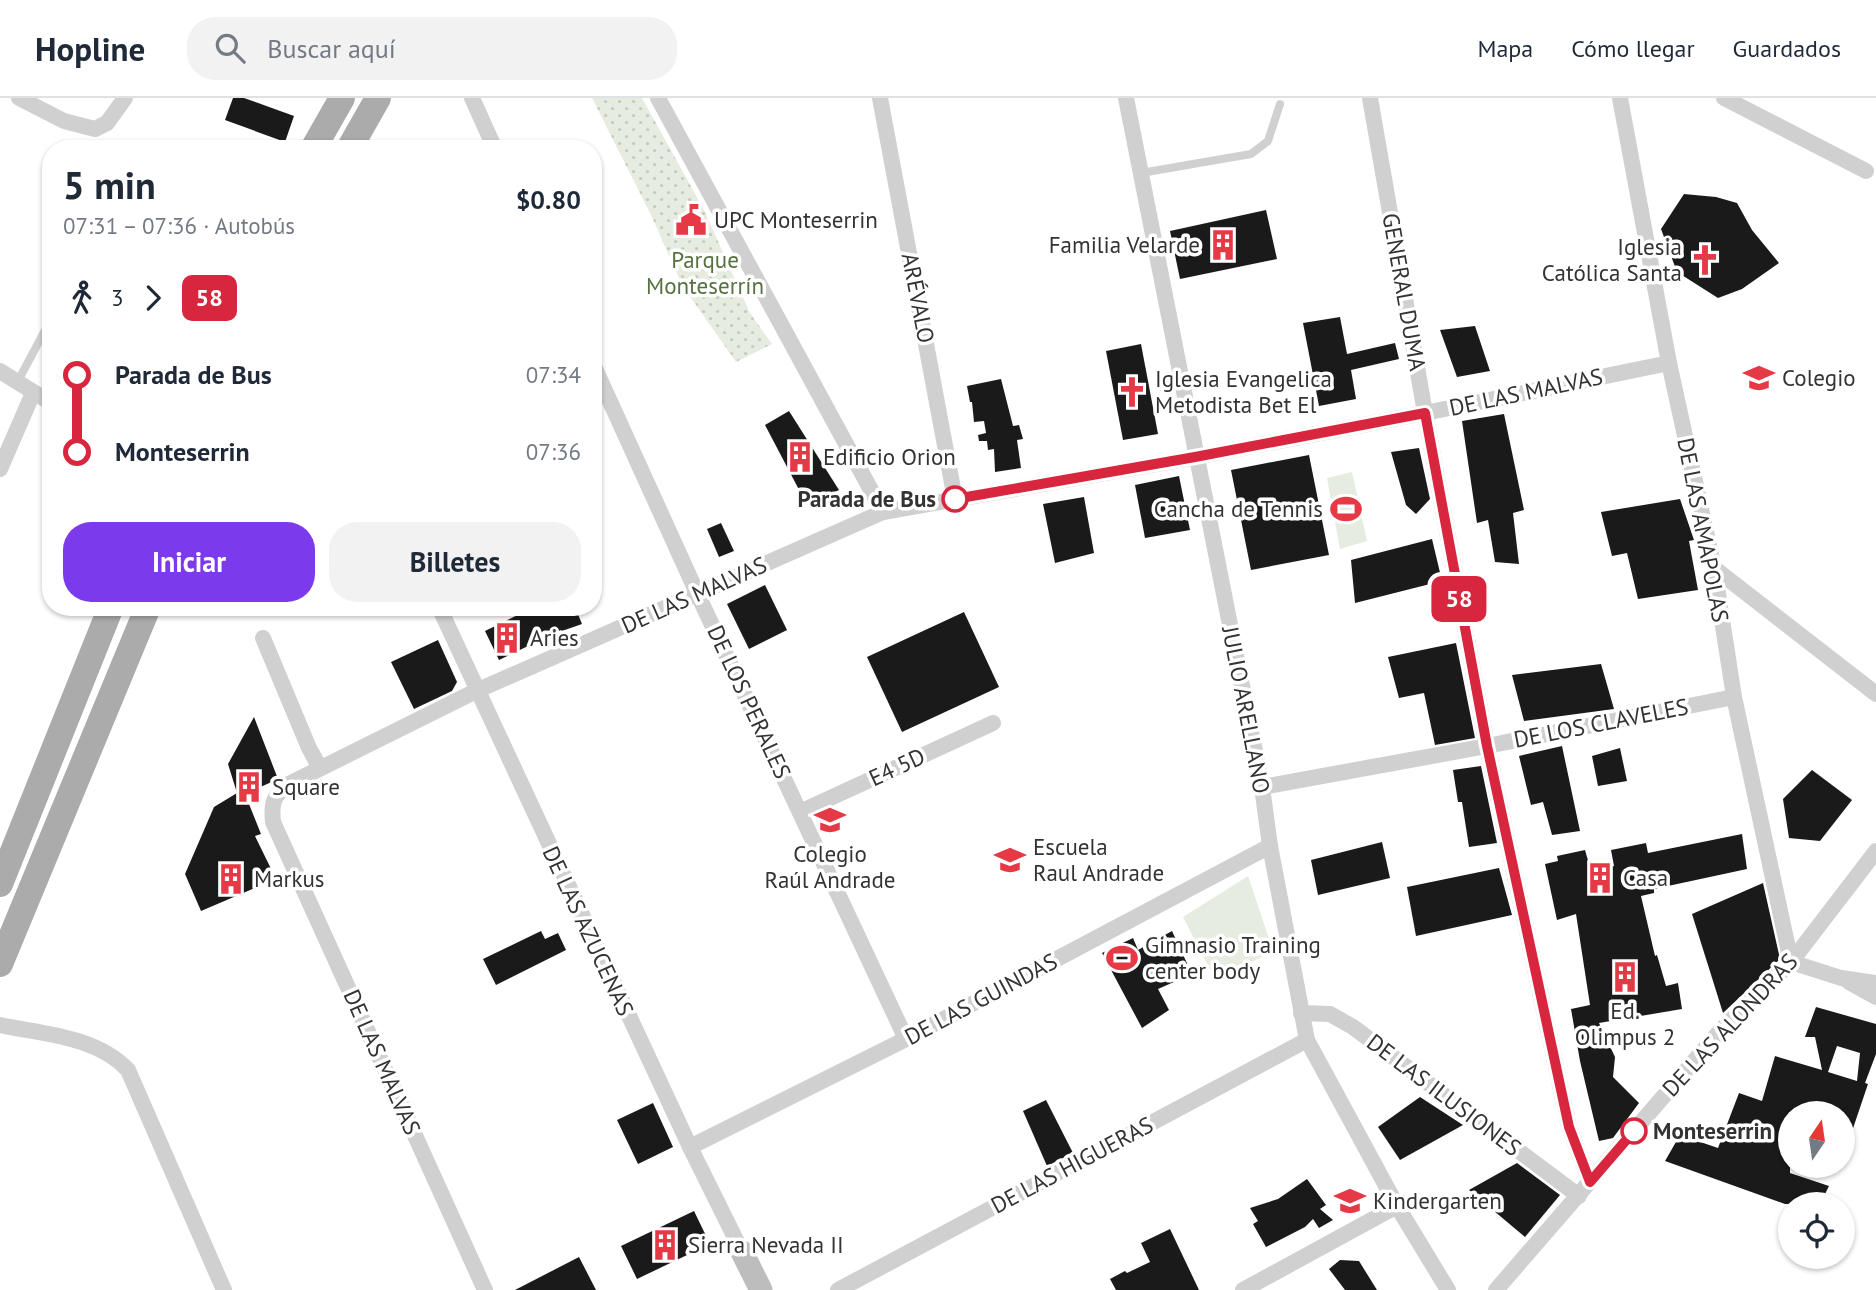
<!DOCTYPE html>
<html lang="es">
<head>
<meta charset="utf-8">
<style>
	body { margin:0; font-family:"PT Sans",sans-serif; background:#f2f2f3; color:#1f2937; height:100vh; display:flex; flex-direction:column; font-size:26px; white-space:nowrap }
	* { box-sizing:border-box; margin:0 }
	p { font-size:23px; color:#747a83 }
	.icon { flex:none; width:38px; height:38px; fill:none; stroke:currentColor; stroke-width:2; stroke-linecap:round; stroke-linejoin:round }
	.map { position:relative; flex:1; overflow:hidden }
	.side { position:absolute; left:42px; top:42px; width:560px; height:476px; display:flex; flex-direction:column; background:#fff; border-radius:28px; box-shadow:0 2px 5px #0004 }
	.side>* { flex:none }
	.badge { padding:0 14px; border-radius:10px; font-size:24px; line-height:46px }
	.needle { width:46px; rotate:13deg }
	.fabs { position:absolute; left:1778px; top:1003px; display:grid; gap:14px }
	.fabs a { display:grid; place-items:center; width:77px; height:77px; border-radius:50%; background:#fff; box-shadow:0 2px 5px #0004; font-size:35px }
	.map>.badge { position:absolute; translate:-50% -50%; box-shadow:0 0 0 4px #fff }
	.legs { display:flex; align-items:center; gap:10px; height:77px; padding:0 21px; font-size:23px }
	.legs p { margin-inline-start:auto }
	.overview { display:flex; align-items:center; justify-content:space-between; height:119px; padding:0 21px }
	h1 { font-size:38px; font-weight:800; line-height:52px }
	.button { display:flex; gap:14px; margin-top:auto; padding:14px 21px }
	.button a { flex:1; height:80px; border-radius:28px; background:#7c3aed; color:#fff; font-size:28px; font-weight:800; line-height:80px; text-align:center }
	.button a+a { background:#f2f2f3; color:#1f2937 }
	ul { padding:0 21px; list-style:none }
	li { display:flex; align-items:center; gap:24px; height:77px; font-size:26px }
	li i { display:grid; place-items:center; width:10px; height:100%; margin:0 9px; background:currentColor }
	li i::after { content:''; width:18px; height:18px; margin:-9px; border:5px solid; border-radius:50%; background:#fff }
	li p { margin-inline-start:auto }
	li:first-child i { background:linear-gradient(#0000 50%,currentColor 0) }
	li:last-child i { background:linear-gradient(currentColor 50%,#0000 0) }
	header { display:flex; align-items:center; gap:42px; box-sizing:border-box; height:98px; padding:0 35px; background:#fff; border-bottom:2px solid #e0e1e3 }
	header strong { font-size:33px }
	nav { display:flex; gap:38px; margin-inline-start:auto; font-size:24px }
	.search { width:490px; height:63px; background:#f2f2f3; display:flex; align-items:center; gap:18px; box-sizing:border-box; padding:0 24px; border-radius:28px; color:#747a83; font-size:26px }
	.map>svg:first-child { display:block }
</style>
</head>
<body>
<header>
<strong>Hopline</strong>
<div class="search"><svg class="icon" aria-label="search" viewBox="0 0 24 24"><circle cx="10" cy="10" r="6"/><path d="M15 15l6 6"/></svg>Buscar aquí</div>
<nav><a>Mapa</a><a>Cómo llegar</a><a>Guardados</a></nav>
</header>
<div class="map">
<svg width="1876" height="1192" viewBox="0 0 1876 1192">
	<defs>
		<pattern id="park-dots" width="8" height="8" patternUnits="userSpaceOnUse" patternTransform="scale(1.75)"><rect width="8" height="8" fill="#e6ecdf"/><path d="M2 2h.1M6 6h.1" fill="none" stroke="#c6cbc0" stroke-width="1.8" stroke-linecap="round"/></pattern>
	</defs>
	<rect width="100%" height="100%" fill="#fff"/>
	<g fill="#e6ecdf">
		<path d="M1352,374L1367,443L1340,451L1327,380Z"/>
		<path d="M1248,778L1273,853L1216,883L1183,819Z"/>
	</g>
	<path fill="url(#park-dots)" d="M592,0H642L704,112L750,215L772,246L736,264L682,187L652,119Z"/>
	<g fill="#1a1a1a" fill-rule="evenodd">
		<path d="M233,0H244L294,18L285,44L225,22Z"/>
		<path d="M1684,96L1716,99L1737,105L1752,132L1779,165L1742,191L1718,200L1677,174L1661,131Z"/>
		<path d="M1266,112L1277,161L1180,181L1170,133Z"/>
		<path d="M1340,219L1347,256L1395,245L1399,261L1351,272L1356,301L1319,308L1303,225Z"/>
		<path d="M1475,228L1490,273L1457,279L1440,232Z"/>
		<path d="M1141,246L1158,336L1123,342L1106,253Z"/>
		<path d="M1001,281L1013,328L1019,327L1023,341L1017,342L1021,370L995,374L994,351L988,352L987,343H979L978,337L986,335L984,323L974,324L972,304H970L967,288Z"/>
		<path d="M789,313L839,392L807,407L765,327Z"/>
		<path d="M1504,316L1524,412L1513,415L1519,466L1495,464L1488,422L1477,425L1462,323Z"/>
		<path d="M1419,350L1430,401L1416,416L1406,407L1391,354Z"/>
		<path d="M1309,357L1329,457L1251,472L1231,372Z"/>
		<path d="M1179,378L1190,432L1145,440L1135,387Z"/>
		<path d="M1084,399L1094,455L1055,465L1043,406Z"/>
		<path d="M1680,401L1694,442L1689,443L1698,492L1638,501L1627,455L1612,458L1601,414Z"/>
		<path d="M721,425L734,453L719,459L707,431Z"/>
		<path d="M1432,441L1442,483L1355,505L1351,462Z"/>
		<path d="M765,487L787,532L749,551L727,506Z"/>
		<path d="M534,509H575L582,526L562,533L561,532L499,562L485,533Z"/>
		<path d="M964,514L999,589L902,634L867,559Z"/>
		<path d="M438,542L457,584L452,593L414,611L391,564Z"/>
		<path d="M1456,545L1475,640L1435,647L1424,595L1399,600L1388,559Z"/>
		<path d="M1601,566L1614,611L1524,623L1512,577Z"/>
		<path d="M254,619L278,681L245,696L261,736L255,738L276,781L201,813L185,776L214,709L237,695L228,666Z"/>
		<path d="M1562,648L1580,733L1552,737L1543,704L1531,707L1519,658Z"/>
		<path d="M1620,650L1627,683L1598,688L1592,658Z"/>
		<path d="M1481,668L1497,745L1469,749L1462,704H1458L1453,672Z"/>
		<path d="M1812,672L1852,702L1820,743L1789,740L1783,701Z"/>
		<path d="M1742,736L1747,771L1654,791V795L1641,798L1655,858L1657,857L1666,888L1678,885L1682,911L1599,925L1615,959L1613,979L1639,1005L1613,1040L1599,1043L1580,963L1571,911L1590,907L1576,816L1557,822L1545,766L1558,763L1557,758L1585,752L1591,773L1614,768L1611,752L1646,745L1648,755Z"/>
		<path d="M1382,744L1390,780L1318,797L1311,762Z"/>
		<path d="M1499,770L1512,817L1416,838L1407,789Z"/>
		<path d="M1763,785L1780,861L1723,915L1692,816Z"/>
		<path d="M541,833L545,841L558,835L566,852L496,887L483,861Z"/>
		<path d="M1172,833L1192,876L1158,891L1169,912L1142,930L1102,855L1133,840L1138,852Z"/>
		<path d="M1816,909L1876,926V956L1865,985L1868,986L1845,1054L1843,1053V1015H1790V1075L1829,1088L1820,1106H1785L1665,1063L1680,1037L1718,1050L1739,995L1762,1003L1775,958L1822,972L1815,939H1805ZM1837,948L1860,955L1857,983L1828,974Z"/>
		<path d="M1420,999L1463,1027L1400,1062L1378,1029Z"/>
		<path d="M1046,1002L1073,1055L1047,1068L1023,1013Z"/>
		<path d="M653,1005L673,1049L638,1066L617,1022Z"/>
		<path d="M1517,1065L1560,1097L1525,1139L1469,1092Z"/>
		<path d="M1307,1081L1326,1107L1320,1111L1333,1122L1319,1130L1313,1121L1305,1129L1266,1149L1253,1126L1258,1123L1250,1110L1278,1101Z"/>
		<path d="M694,1113L710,1146L637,1181L621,1148Z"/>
		<path d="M1170,1131L1199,1192H1116L1110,1181L1125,1173L1127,1175L1150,1164L1141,1145Z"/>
		<path d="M579,1159L596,1192H515Z"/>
		<path d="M1340,1162L1359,1163L1377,1192H1345L1329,1171Z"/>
	</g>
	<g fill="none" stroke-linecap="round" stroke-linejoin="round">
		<g stroke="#d0d0d0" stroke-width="8">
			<path d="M1141,75L1251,56L1268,43L1280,6"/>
			<path d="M18,283L51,221"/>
		</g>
		<g stroke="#d0d0d0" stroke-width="16">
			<path d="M19,0L64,23L95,31L107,25L125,0"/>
			<path d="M472,0L495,51"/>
			<path d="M658,0L883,414"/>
			<path d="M880,0L955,401"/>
			<path d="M1126,0L1262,689L1270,748L1307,942L1397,1108L1448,1192"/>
			<path d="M1370,0L1425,315L1487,648L1569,1029L1590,1084"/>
			<path d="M1620,0L1669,265L1714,470L1734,599L1791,864"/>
			<path d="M1724,0L1866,73"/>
			<path d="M593,266L697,495L906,941"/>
			<path d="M0,273L51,305"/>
			<path d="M0,371L33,295"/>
			<path d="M1714,470L1876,596"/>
			<path d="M439,509L690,1049L742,1154"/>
			<path d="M263,540L309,650L320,670"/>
			<path d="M1262,689L1487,648L1734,599"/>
			<path d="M800,714L993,625"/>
			<path d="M1791,864L1841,880L1876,885"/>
			<path d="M1849,884L1876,899"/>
			<path d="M1301,915L1330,916L1353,929L1579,1098"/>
			<path d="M0,927C43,936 96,938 128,972L224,1192"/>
			<path d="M690,1049L906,941L1270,748"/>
			<path d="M485,1192L273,724C271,705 273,698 289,686L476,593L883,414L1196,359L1425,315L1669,265"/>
			<path d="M838,1192L1307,942"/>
			<path d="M1243,1192L1397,1108"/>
			<path d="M1496,1192L1721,932L1791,864L1876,753"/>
		</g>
		<path stroke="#bdbdbd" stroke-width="23" d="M742,1154L761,1192"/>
		<g stroke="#ababab" stroke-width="26">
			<path d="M313,51L342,0"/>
			<path d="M349,51L378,0"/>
			<path d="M0,786L111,509"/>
			<path d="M0,866L148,509"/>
		</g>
	</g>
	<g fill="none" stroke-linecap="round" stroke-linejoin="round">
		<defs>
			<path id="line-1" d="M955,401L1195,359L1425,315L1487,648L1528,838L1569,1029L1590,1084L1634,1033"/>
		</defs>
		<use href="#line-1" stroke="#fff" stroke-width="16"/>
		<use href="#line-1" stroke="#d7263d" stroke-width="10"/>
	</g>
	<defs>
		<symbol id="civic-bare" viewBox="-9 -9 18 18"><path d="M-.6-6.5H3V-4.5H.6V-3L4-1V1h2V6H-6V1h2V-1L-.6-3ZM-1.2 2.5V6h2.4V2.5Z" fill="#e63946" stroke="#fff" stroke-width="2.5" paint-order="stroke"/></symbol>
		<symbol id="building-bare" viewBox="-9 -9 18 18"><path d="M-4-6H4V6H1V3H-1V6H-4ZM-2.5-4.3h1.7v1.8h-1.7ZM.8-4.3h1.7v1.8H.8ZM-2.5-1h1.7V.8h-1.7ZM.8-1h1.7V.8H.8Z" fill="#e63946" stroke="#fff" stroke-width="2.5" paint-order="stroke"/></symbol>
		<symbol id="church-bare" viewBox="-9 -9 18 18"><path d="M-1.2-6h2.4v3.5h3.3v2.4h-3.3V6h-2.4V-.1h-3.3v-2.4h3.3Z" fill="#e63946" stroke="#fff" stroke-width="2.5" paint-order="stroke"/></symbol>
		<symbol id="school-bare" viewBox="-9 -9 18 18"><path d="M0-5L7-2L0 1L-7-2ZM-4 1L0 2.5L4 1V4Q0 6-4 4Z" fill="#e63946" stroke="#fff" stroke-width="2.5" paint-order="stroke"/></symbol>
		<symbol id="stadium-bare" viewBox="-9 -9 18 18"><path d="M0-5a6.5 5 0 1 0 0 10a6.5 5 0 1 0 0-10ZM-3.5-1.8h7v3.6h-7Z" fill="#e63946" stroke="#fff" stroke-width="2.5" paint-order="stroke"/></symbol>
		<symbol id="university-bare" viewBox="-9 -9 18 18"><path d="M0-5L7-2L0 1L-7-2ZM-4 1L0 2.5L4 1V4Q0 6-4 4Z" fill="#e63946" stroke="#fff" stroke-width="2.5" paint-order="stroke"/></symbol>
	</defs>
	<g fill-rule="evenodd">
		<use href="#civic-bare" x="669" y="100" width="44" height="44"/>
		<use href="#building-bare" x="1201" y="125" width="44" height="44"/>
		<use href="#church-bare" x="1683" y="140" width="44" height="44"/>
		<use href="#school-bare" x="1737" y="258" width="44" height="44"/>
		<use href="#church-bare" x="1110" y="272" width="44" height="44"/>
		<use href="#building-bare" x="778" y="337" width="44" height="44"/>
		<use href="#stadium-bare" x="1324" y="389" width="44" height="44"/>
		<use href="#building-bare" x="485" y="518" width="44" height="44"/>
		<use href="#building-bare" x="227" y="667" width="44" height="44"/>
		<use href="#school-bare" x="808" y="700" width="44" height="44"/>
		<use href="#university-bare" x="988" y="740" width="44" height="44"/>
		<use href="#building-bare" x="1578" y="758" width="44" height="44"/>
		<use href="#building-bare" x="209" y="759" width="44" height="44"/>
		<use href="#stadium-bare" x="1100" y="838" width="44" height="44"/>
		<use href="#building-bare" x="1603" y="857" width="44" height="44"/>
		<use href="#school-bare" x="1328" y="1081" width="44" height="44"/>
		<use href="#building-bare" x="643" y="1125" width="44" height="44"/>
	</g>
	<g fill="#fff" stroke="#d7263d" stroke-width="3.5">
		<circle cx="955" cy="401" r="12"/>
		<circle cx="1634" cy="1033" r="12"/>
	</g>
	<g text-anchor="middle" stroke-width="7" stroke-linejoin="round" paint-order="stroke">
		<g font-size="23" fill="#333" stroke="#fff" text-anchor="start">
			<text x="714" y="130">UPC Monteserrin</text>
			<text x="1200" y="155" text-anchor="end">Familia Velarde</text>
			<text x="1682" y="157" text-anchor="end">Iglesia<tspan x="1682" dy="26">Católica Santa</tspan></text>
			<text x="1782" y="288">Colegio</text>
			<text x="1155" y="289">Iglesia Evangelica<tspan x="1155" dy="26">Metodista Bet El</tspan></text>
			<text x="823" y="367">Edificio Orion</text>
			<text x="1323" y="419" text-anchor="end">Cancha de Tennis</text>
			<text x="530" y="548">Aries</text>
			<text x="272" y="697">Square</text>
			<text x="1033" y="757">Escuela<tspan x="1033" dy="26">Raul Andrade</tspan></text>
			<text x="830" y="764" text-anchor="middle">Colegio<tspan x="830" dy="26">Raúl Andrade</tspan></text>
			<text x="1623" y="788">Casa</text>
			<text x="254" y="789">Markus</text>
			<text x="1145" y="855">Gimnasio Training<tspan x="1145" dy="26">center body</tspan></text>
			<text x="1625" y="921" text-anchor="middle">Ed.<tspan x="1625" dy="26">Olimpus 2</tspan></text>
			<text x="1373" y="1111">Kindergarten</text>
			<text x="688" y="1155">Sierra Nevada II</text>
		</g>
		<g font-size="23" fill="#56703f" stroke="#fff">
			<text x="705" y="170">Parque<tspan x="705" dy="26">Monteserrín</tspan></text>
		</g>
		<g font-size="23" fill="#333" stroke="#fff">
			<text transform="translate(1404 194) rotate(80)" y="8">GENERAL DUMA</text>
			<text transform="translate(918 200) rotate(79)" y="8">ARÉVALO</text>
			<text transform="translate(1526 294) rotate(-12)" y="8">DE LAS MALVAS</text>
			<text transform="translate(1703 432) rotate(79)" y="8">DE LAS AMAPOLAS</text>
			<text transform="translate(694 497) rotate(-24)" y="8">DE LAS MALVAS</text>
			<text transform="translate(749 604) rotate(65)" y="8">DE LOS PERALES</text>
			<text transform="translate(1246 612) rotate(79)" y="8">JULIO ARELLANO</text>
			<text transform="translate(1601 625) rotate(-11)" y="8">DE LOS CLAVELES</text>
			<text transform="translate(897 669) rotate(-25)" y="8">E4 5D</text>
			<text transform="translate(588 833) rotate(65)" y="8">DE LAS AZUCENAS</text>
			<text transform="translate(981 901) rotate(-28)" y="8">DE LAS GUINDAS</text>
			<text transform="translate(1730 927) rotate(-47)" y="8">DE LAS ALONDRAS</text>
			<text transform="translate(382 964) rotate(66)" y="8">DE LAS MALVAS</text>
			<text transform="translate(1444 997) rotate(37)" y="8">DE LAS ILUSIONES</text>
			<text transform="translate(1072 1067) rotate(-28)" y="8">DE LAS HIGUERAS</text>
		</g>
		<g font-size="23" font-weight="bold" fill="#333" stroke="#fff" text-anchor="end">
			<text x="936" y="409">Parada de Bus</text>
			<text x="1653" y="1041" text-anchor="start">Monteserrin</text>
		</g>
	</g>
</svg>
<div class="fabs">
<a><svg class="needle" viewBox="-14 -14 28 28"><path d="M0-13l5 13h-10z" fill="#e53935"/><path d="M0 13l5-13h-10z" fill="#747a83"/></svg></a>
<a><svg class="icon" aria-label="locate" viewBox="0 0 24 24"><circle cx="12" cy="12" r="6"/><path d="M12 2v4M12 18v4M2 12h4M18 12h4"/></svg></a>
</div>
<b class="badge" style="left:1459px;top:501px;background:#d7263d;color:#fff">58</b>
<section class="side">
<div class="overview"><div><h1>5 min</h1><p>07:31 – 07:36 · Autobús</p></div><b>$0.80</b></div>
<div class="legs"><svg class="icon" aria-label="walk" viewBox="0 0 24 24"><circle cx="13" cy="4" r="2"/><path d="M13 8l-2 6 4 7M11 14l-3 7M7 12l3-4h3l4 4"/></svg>3<svg class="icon" aria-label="forward" viewBox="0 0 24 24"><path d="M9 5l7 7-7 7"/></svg><b class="badge" style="background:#d7263d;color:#fff">58</b></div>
<ul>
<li><i style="color:#d7263d"></i><b>Parada de Bus</b><p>07:34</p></li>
<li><i style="color:#d7263d"></i><b>Monteserrin</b><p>07:36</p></li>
</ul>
<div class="button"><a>Iniciar</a><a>Billetes</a></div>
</section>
</div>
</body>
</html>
